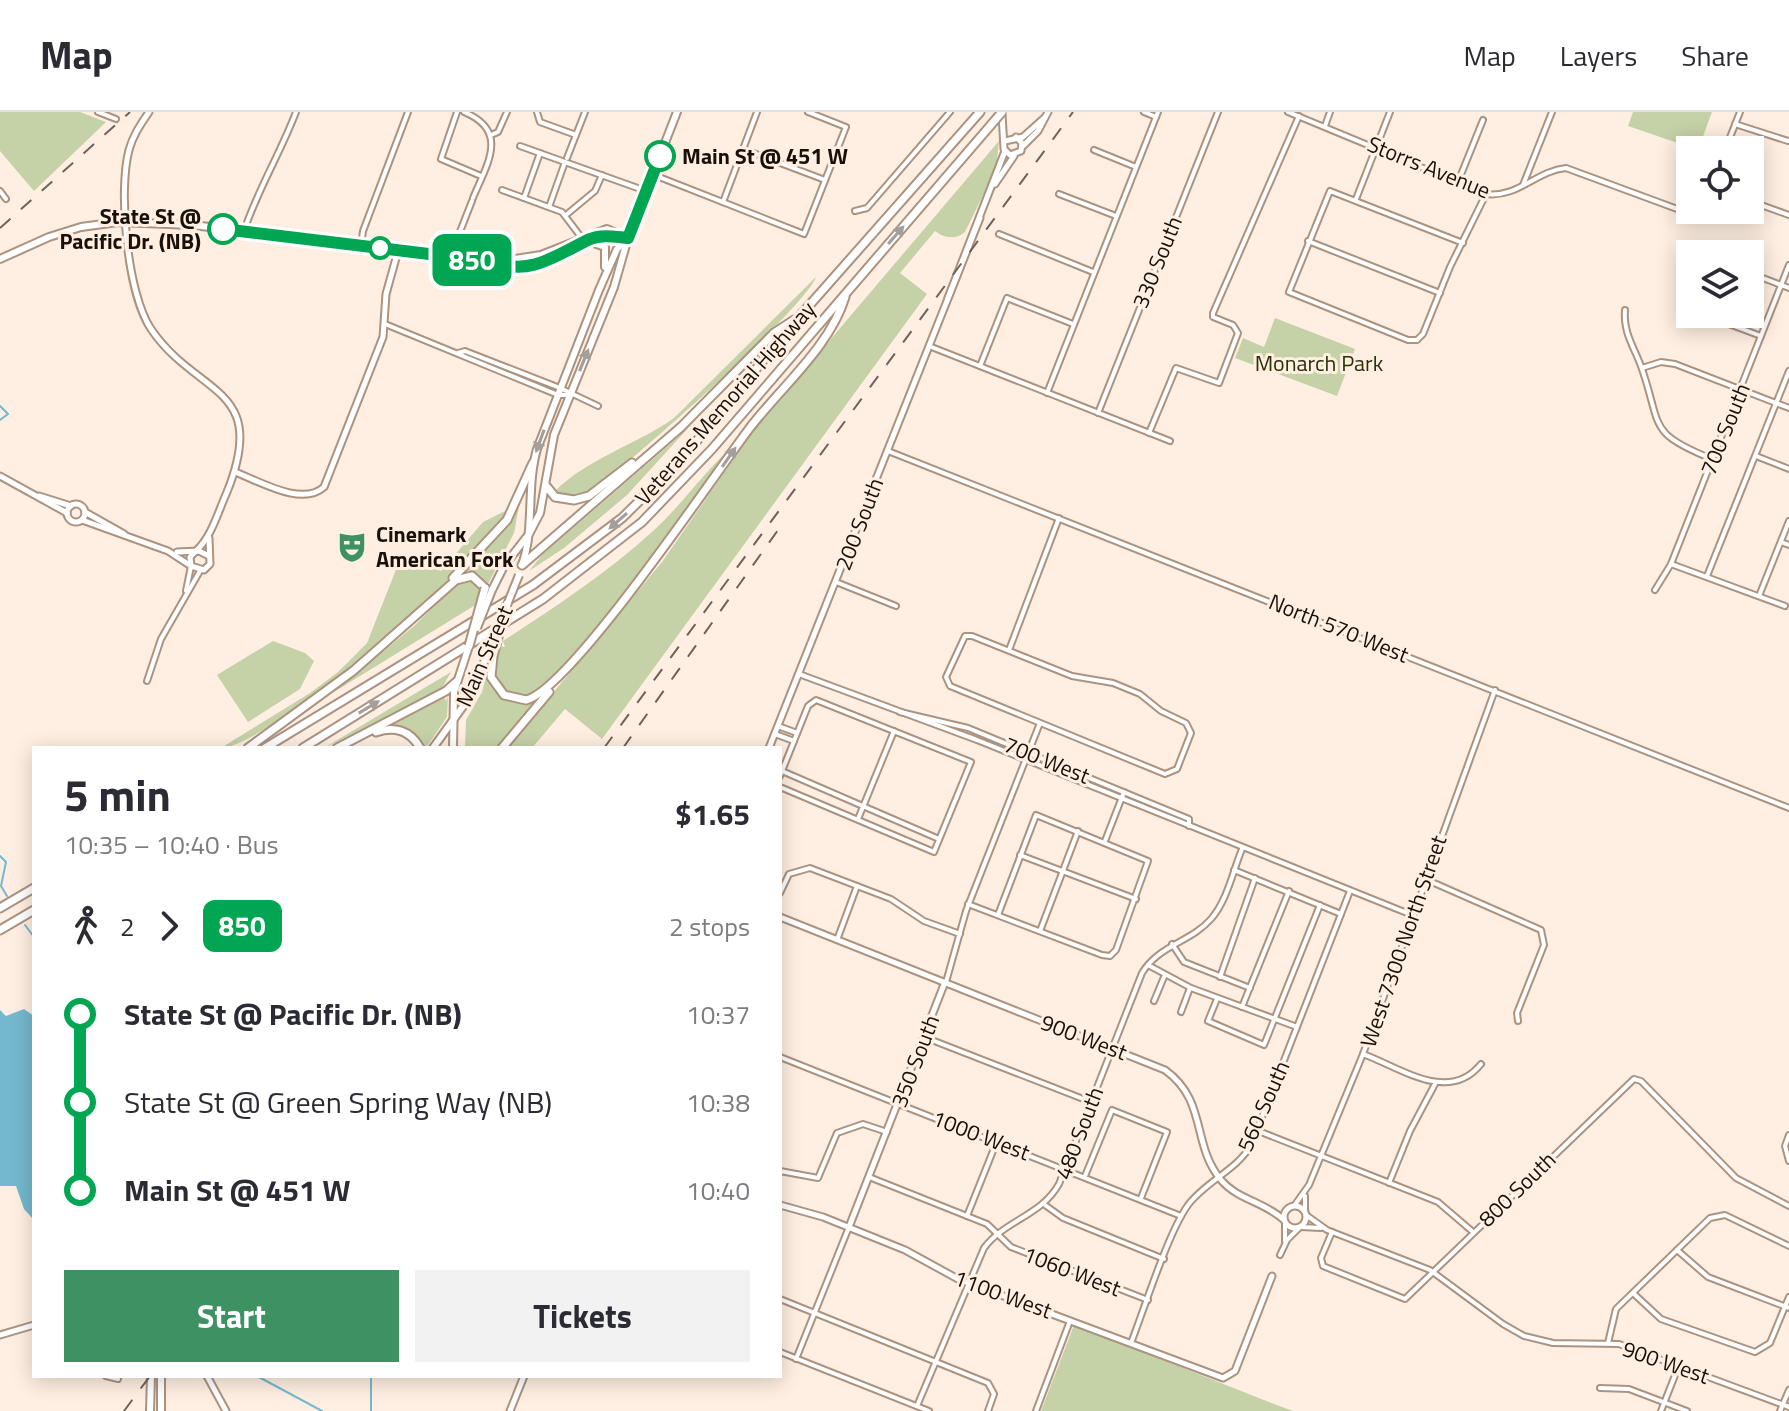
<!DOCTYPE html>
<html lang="en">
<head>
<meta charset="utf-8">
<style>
	body { margin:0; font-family:"Titillium Web",sans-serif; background:#f2f2f3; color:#2b2b33; height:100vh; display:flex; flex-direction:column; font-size:30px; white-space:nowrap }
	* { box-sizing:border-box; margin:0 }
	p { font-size:26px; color:#7c7c81 }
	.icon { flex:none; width:44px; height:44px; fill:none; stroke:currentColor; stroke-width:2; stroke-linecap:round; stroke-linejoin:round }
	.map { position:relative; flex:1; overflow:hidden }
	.drawer { position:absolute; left:32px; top:634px; width:750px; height:632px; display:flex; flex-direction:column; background:#fff; border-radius:0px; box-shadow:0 4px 20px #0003 }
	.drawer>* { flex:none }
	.badge { padding:0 16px; border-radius:12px; font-size:28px; line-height:52px }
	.fabs { position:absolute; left:1676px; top:24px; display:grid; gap:16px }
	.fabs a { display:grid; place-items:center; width:88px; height:88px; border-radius:0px; background:#fff; box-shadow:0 4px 20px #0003; font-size:40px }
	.map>.badge { position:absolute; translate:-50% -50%; box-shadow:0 0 0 4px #fff }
	.legs { display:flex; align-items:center; gap:12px; height:88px; padding:0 32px; font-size:26px }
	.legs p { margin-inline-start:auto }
	.summary { display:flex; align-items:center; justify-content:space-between; height:136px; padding:0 32px }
	h1 { font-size:44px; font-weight:700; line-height:60px }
	.primary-button { display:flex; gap:16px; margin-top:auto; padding:16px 32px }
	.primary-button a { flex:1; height:92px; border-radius:0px; background:#3e9163; color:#fff; font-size:32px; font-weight:700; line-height:92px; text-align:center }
	.primary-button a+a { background:#f2f2f3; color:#2b2b33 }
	ul { padding:0 32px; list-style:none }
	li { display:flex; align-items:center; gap:28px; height:88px; font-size:30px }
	li i { display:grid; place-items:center; width:12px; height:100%; margin:0 10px; background:currentColor }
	li i::after { content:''; width:20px; height:20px; margin:-10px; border:6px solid; border-radius:50%; background:#fff }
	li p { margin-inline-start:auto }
	li:first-child i { background:linear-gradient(#0000 50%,currentColor 0) }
	li:last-child i { background:linear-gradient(currentColor 50%,#0000 0) }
	header { display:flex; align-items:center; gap:48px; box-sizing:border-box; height:112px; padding:0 40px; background:#fff; border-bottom:2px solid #e1e1e2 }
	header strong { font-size:38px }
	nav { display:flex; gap:44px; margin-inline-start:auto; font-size:28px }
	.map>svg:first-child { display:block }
</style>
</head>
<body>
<header>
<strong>Map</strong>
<nav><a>Map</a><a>Layers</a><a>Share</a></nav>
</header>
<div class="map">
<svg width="1789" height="1299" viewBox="0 0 1789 1299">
	<rect width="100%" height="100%" fill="#ffefe2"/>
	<g fill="#c5d1a7">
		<path d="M0,0H80L106,10L34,79L0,39Z"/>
		<path d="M1633,0H1712L1698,38L1628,14Z"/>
		<path d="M999,29L996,57L965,120C957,128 943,126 935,119L900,161L927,182L602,627L565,597L532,636H507L662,450L756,315Z"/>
		<path d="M816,165C806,195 625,357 589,380C579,386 565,384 554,380C588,346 636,333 674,306Z"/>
		<path d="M1275,206L1355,237L1337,284L1235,246L1243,226L1264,235Z"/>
		<path d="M712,290L627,383L564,436L529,459L542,443L675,328Z"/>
		<path d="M729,338C670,424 606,512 532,585H510L493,562L500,534L505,535L503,529C555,495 607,461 653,419C680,395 703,361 729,338Z"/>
		<path d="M520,389L514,421L487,474L479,464L463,460L506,413Z"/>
		<path d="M505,399C494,441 268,636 221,636L310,581L338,560L367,531L401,445L441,459L483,410Z"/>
		<path d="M470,467L482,477L477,492L334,580L414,514L460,469Z"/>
		<path d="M273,529L305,541L314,549L300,577L248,610L217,563Z"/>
		<path d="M451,560L441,578L324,636Z"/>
		<path d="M486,564C495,587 512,595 534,590L496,636H465L466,608L482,580Z"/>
		<path d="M448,584L447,605L426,636L389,614L444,585L446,589Z"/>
		<path d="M1074,1213L1269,1290L1293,1299H1041Z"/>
	</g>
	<path fill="#74b8cf" d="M24,897L34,904V1108L24,1097L16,1074H0V898L6,904Z"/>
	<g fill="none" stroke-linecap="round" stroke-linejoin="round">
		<g stroke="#74b8cf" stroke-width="2">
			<path d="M0,294L8,302L0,308"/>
			<path d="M0,744L6,750L1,774L7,784"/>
			<path d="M25,813L34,825"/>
			<path d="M257,1264L322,1299"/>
			<path d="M371,1299V1267"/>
		</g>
		<defs>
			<g id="minor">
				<path d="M98,0L116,7"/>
				<path d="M457,0L441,47L481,64"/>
				<path d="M464,0C510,19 487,52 473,86"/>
				<path d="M537,0L540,10L576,23"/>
				<path d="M1144,0L1156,5"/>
				<path d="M1288,0L1486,82C1518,86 1536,59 1566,56L1680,98H1704"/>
				<path d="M1735,12L1788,29"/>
				<path d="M1325,14L1330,0"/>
				<path d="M491,23L498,20L507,0"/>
				<path d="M520,34L646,79"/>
				<path d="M743,37L825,68"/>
				<path d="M1094,38L1136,55"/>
				<path d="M1725,38L1740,0"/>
				<path d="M567,46L585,0"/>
				<path d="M654,63L804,122L846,15L808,0"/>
				<path d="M1458,70L1483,8"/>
				<path d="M1523,73L1552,0"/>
				<path d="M502,78L562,100L581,125"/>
				<path d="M0,79L6,87"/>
				<path d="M1059,82L1116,104"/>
				<path d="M524,86L540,41"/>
				<path d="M1356,87L1390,0"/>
				<path d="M1750,89L1789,103"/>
				<path d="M723,90L757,0"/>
				<path d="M549,95L565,50"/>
				<path d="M855,99L867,96L950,0"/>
				<path d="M566,103L595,79L602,63"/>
				<path d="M244,119C258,77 280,42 296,0"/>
				<path d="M999,122L1093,160"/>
				<path d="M1308,129L1440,181"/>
				<path d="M1463,131L1330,79L1289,180L1408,228H1417L1423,222L1450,155L1486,82"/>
				<path d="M361,134L363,119L408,0"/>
				<path d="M450,145L472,89"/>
				<path d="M1750,161L1789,176"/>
				<path d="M1625,198C1623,222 1635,236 1642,257C1662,315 1647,321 1712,347"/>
				<path d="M1726,211L1761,224"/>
				<path d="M385,212L558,283H570"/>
				<path d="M929,234L1170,329"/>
				<path d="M458,241L465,239L560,276L598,294"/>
				<path d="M980,254L1007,186L1073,212"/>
				<path d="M1642,256L1661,250L1675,252L1789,296"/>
				<path d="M1047,281L1158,0"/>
				<path d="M1098,301L1218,0"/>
				<path d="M1149,321L1176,256L1219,271L1238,221L1233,213L1213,205V201L1299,4"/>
				<path d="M888,339L1789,696"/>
				<path d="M1756,344L1789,357"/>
				<path d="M1781,430L1789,433"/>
				<path d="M1671,452L1785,494"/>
				<path d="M1707,464L1789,259"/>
				<path d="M836,470L896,494"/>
				<path d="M1655,478L1671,452L1789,153"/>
				<path d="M186,479L191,454"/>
				<path d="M1759,484L1789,409"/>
				<path d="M972,524L1072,564L1113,571L1140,582L1161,599L1186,611L1191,621L1177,657L1165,662L950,574L946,565L965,524Z"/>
				<path d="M1009,538L1059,406"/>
				<path d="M799,562L977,628L1412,803"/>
				<path d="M147,569L161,527L200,459"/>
				<path d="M900,600L968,616L1189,707V714"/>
				<path d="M778,614L797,621"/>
				<path d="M775,622L794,629"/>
				<path d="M782,659L939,727"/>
				<path d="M780,664L808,594L816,588L971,650L934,740L780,675"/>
				<path d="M858,707L894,619"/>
				<path d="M1105,729L1124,680"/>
				<path d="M1020,743L1136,787"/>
				<path d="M1234,758L1341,802"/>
				<path d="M1425,767L1541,818L1544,833L1517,901L1518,909"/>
				<path d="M780,781L789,762L810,756L891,787L924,809L960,822"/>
				<path d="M968,792L1102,843L1110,844L1116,838L1148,749L1036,703L998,803"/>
				<path d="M1040,819L1078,719"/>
				<path d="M837,828L857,774"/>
				<path d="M1172,832L1184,850L1250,876"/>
				<path d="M1148,853L1191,876L1297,915"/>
				<path d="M1220,865L1255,766"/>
				<path d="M946,870L966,799L1040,611"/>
				<path d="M1217,887L1208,909L1264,933L1320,793"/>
				<path d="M1154,889L1164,865"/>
				<path d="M1242,895L1289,779"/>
				<path d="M1181,900L1190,876"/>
				<path d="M924,925L1091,990"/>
				<path d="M1363,942C1401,956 1449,992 1481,952"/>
				<path d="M780,945L1181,1104"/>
				<path d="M1256,1018L1438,1090L1473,1120"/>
				<path d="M1789,1023L1785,1034L1789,1049"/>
				<path d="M780,1059L818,1066L837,1021L863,1012L887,1020"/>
				<path d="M1085,1064L1112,998L1167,1020L1141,1086"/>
				<path d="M869,1065L987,1112L1011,1135L1148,1188"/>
				<path d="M1389,1071L1410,1019L1435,972"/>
				<path d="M1045,1093L1063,1106L1164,1147"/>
				<path d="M1294,1094L1309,1073L1363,942L1495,578"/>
				<path d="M1305,1100V1084"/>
				<path d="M1306,1103L1327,1118L1430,1158L1503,1212L1524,1224L1553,1231L1619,1232L1789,1295"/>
				<path d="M967,1104L997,1029"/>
				<path d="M1285,1111V1129"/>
				<path d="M1301,1115L1321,1116"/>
				<path d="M1332,1120L1321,1146L1323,1154L1405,1187L1634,967L1641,969L1736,1066L1789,1094"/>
				<path d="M1677,1138L1708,1165L1789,1196"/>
				<path d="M1280,1143L1287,1128L1299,1116"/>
				<path d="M1633,1181L1661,1207L1755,1240L1770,1231L1789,1185"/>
				<path d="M780,1187L988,1271L994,1282L988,1299"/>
				<path d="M1131,1231C1145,1195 1168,1121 1188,1093C1206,1069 1237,1058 1251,1033L1350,779"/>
				<path d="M1608,1231L1616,1197L1710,1106L1725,1103L1789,1134"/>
				<path d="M780,1240L929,1299"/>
				<path d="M796,1247L849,1115"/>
				<path d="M106,1264L118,1267"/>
				<path d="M1600,1276L1629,1277L1687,1299"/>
				<path d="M917,1294L984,1136C1005,1108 1041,1104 1059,1072L1142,861C1159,833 1191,830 1211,807C1227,789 1233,759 1242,737"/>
				<path d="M1036,1299L1070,1209"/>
				<path d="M1661,1299L1679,1253"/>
				<path d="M1780,1299L1789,1278"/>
			</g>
			<g id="tertiary">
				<path d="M149,0C141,12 133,23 129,38C118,79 127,181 151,217C197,285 270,273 227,380C218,400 212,424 196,439"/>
				<path d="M1002,1L1004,37L1010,43L1021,39L1022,31L1016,25"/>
				<path d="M1005,29L1023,25L1043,7"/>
				<path d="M1023,34L1038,19L1048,0"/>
				<path d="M995,72L1014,44"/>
				<path d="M948,186L1005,39"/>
				<path d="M235,360C259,369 302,395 324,375L383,225L386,182L398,139"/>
				<path d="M0,364L67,401"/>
				<path d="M39,384L71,394"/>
				<circle cx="76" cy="401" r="9"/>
				<path d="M85,400L124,422"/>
				<path d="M82,408L168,439L191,454"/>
				<path d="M196,439L190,445L191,454L204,458L210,452L209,426"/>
				<path d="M177,440L199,439L209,444"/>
				<path d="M769,636L980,106"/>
				<path d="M780,805L1165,958C1208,989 1191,1032 1221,1068C1238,1088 1265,1090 1284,1108"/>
				<path d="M780,1093L823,1105L905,1138L958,1167L1223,1266L1235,1259L1272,1164"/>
				<circle cx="1295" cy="1105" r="11"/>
				<path d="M849,1115L945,870"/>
				<path d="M207,1264L226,1299"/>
				<path d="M510,1299L524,1264"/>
			</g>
			<path id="secondary" d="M0,1223L34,1213"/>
			<g id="primary">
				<path d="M591,130L605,135V155"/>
				<path d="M0,147L49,125L81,115L118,110L193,113L495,150L541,143L607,117L628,126"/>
				<path d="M498,151C533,166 563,136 593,127C603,123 614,125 624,126"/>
				<path d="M522,453C535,416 526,375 537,337L599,178L617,137L628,126"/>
				<path d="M492,478L504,454L529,422L540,401L554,323L614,175L628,126L677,0"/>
			</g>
			<g id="trunk">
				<path d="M433,636L469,586L485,548"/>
				<path d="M453,636L454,580L469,534"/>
				<path d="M150,1299L151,1264"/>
				<path d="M161,1299V1264"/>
			</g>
			<g id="motorway">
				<path d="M547,375L555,385L574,388L589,384L632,351"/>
				<path d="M522,453L681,315L774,221L794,208"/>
				<path d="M453,466L507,408L533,351"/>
				<path d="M493,544L491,565L504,583L526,588C570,578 714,363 749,317C780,276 830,235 845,185"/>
				<path d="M376,620C394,614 410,618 420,636"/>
				<path d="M248,636L353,559L456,468L472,464L485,476"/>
				<path d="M265,636L533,473L622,406L681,348L799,205L980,0"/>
				<path d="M303,636L543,487L642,410L712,337L990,14"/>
				<path d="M337,636L446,579L456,570"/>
				<path d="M502,636L549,580"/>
				<path d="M0,796L34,776"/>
				<path d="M0,818L34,798"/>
			</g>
		</defs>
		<use href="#minor" stroke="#ac9380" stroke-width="8"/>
		<use href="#tertiary" stroke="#ac9380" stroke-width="9"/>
		<use href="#secondary" stroke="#ac9380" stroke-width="9"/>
		<use href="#primary" stroke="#ac9380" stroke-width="10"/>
		<use href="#trunk" stroke="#ac9380" stroke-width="10"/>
		<use href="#motorway" stroke="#ac9380" stroke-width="11"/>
		<use href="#minor" stroke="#fff" stroke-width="4"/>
		<use href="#tertiary" stroke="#fff" stroke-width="5"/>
		<use href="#secondary" stroke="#fff" stroke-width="5"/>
		<use href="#primary" stroke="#fff" stroke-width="6"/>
		<use href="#trunk" stroke="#fff" stroke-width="6"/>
		<use href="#motorway" stroke="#fff" stroke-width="7"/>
		<g stroke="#6e6259" stroke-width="2" stroke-dasharray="14 14" stroke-linecap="butt">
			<path d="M0,116L130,0"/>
			<path d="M604,636L1073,0"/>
			<path d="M623,636L783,411"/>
			<path d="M124,1299L150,1264"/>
		</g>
		<defs>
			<path id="primary-bridge" d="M477,516L492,478"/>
			<g id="trunk-bridge">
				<path d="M507,493L519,463"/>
				<path d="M485,548L497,519"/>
			</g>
			<g id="motorway-bridge">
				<path d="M990,14L1002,0"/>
				<path d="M469,534L485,476"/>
				<path d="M493,544L507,492"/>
			</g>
		</defs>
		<use href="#primary-bridge" stroke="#ac9380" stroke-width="10" stroke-linecap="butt"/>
		<use href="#trunk-bridge" stroke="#ac9380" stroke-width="10" stroke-linecap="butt"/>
		<use href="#motorway-bridge" stroke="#ac9380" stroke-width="11" stroke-linecap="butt"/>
		<use href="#primary-bridge" stroke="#fff" stroke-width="6"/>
		<use href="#trunk-bridge" stroke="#fff" stroke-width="6"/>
		<use href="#motorway-bridge" stroke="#fff" stroke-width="7"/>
	</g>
	<defs><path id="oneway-solid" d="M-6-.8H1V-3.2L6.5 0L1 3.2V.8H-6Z" transform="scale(2)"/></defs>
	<g fill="#a39f9d">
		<use href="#oneway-solid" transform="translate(896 123) rotate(-49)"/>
		<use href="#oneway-solid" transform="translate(584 248) rotate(-68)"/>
		<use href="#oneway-solid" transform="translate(540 329) rotate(110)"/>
		<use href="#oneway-solid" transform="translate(729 345) rotate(-55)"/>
		<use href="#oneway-solid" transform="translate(618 409) rotate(139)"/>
		<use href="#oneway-solid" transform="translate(369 595) rotate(-31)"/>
	</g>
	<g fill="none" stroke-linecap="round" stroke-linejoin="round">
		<defs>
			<path id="line-1" d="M223,117L495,150C530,165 560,141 590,127C602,122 616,125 628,126L660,44"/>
		</defs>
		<use href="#line-1" stroke="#fff" stroke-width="18"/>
		<use href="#line-1" stroke="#00a651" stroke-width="12"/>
	</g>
	<defs>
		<symbol id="theatre-bare" viewBox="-9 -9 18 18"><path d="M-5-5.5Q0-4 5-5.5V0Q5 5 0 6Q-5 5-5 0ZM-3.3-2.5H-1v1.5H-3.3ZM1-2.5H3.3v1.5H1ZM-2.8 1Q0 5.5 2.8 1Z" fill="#3e9163" stroke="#ffefe2" stroke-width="2.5" paint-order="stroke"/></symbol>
	</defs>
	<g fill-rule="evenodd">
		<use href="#theatre-bare" x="330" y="413" width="44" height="44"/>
	</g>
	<g fill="#fff" stroke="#00a651" stroke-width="4">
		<circle cx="660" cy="44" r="14"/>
		<circle cx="223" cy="117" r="14"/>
		<circle cx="380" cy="136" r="10"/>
	</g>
	<g text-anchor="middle" stroke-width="6" stroke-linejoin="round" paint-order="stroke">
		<g font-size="22" font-weight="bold" fill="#191009" stroke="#ffefe2" text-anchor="start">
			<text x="682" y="52">Main St @ 451 W</text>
			<text x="201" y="112" text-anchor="end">State St @<tspan x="201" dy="25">Pacific Dr. (NB)</tspan></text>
		</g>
		<g font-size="22" fill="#191009" stroke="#ffefe2">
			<text transform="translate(1429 55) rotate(22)" y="8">Storrs Avenue</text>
			<text transform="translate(1157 150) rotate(-68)" y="8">330 South</text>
			<text transform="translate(725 291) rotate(-49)" y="8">Veterans Memorial Highway</text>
			<text transform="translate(1725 317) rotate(-68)" y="8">700 South</text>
			<text transform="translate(859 412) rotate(-69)" y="8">200 South</text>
			<text transform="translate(1339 516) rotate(22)" y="8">North 570 West</text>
			<text transform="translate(484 544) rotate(-66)" y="8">Main Street</text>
			<text transform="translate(1047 648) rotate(22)" y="8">700 West</text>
			<text transform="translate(1403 829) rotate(-71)" y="8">West 7300 North Street</text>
			<text transform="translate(1084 925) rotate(21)" y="8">900 West</text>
			<text transform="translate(915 949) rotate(-69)" y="8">350 South</text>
			<text transform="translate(1263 994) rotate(-66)" y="8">560 South</text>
			<text transform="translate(1079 1021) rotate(-69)" y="8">480 South</text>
			<text transform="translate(981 1023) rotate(21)" y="8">1000 West</text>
			<text transform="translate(1517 1077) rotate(-44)" y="8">800 South</text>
			<text transform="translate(1072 1159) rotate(21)" y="8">1060 West</text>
			<text transform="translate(1003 1182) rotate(20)" y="8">1100 West</text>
			<text transform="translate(1666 1250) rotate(19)" y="8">900 West</text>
		</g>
		<g font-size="22" fill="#293207" stroke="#ffefe2">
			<text x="1319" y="259">Monarch Park</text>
		</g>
		<g font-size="22" font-weight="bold" fill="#191009" stroke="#ffefe2" text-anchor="start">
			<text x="376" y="430">Cinemark<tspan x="376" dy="25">American Fork</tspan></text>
		</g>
	</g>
</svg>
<div class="fabs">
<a><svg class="icon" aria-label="locate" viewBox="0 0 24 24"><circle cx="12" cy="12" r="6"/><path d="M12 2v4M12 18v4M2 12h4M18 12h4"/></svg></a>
<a><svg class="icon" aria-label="layers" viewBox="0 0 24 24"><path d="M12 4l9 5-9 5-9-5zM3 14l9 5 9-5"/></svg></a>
</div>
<b class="badge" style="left:472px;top:148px;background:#00a651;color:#fff">850</b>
<section class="drawer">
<div class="summary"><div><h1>5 min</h1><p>10:35 – 10:40 · Bus</p></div><b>$1.65</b></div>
<div class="legs"><svg class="icon" aria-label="walk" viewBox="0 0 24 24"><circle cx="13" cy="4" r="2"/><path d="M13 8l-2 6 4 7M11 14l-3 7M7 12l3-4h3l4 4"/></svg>2<svg class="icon" aria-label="forward" viewBox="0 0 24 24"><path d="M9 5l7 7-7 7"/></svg><b class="badge" style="background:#00a651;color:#fff">850</b><p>2 stops</p></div>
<ul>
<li><i style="color:#00a651"></i><b>State St @ Pacific Dr. (NB)</b><p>10:37</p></li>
<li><i style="color:#00a651"></i><span>State St @ Green Spring Way (NB)</span><p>10:38</p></li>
<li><i style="color:#00a651"></i><b>Main St @ 451 W</b><p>10:40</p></li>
</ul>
<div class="primary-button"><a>Start</a><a>Tickets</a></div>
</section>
</div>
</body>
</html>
